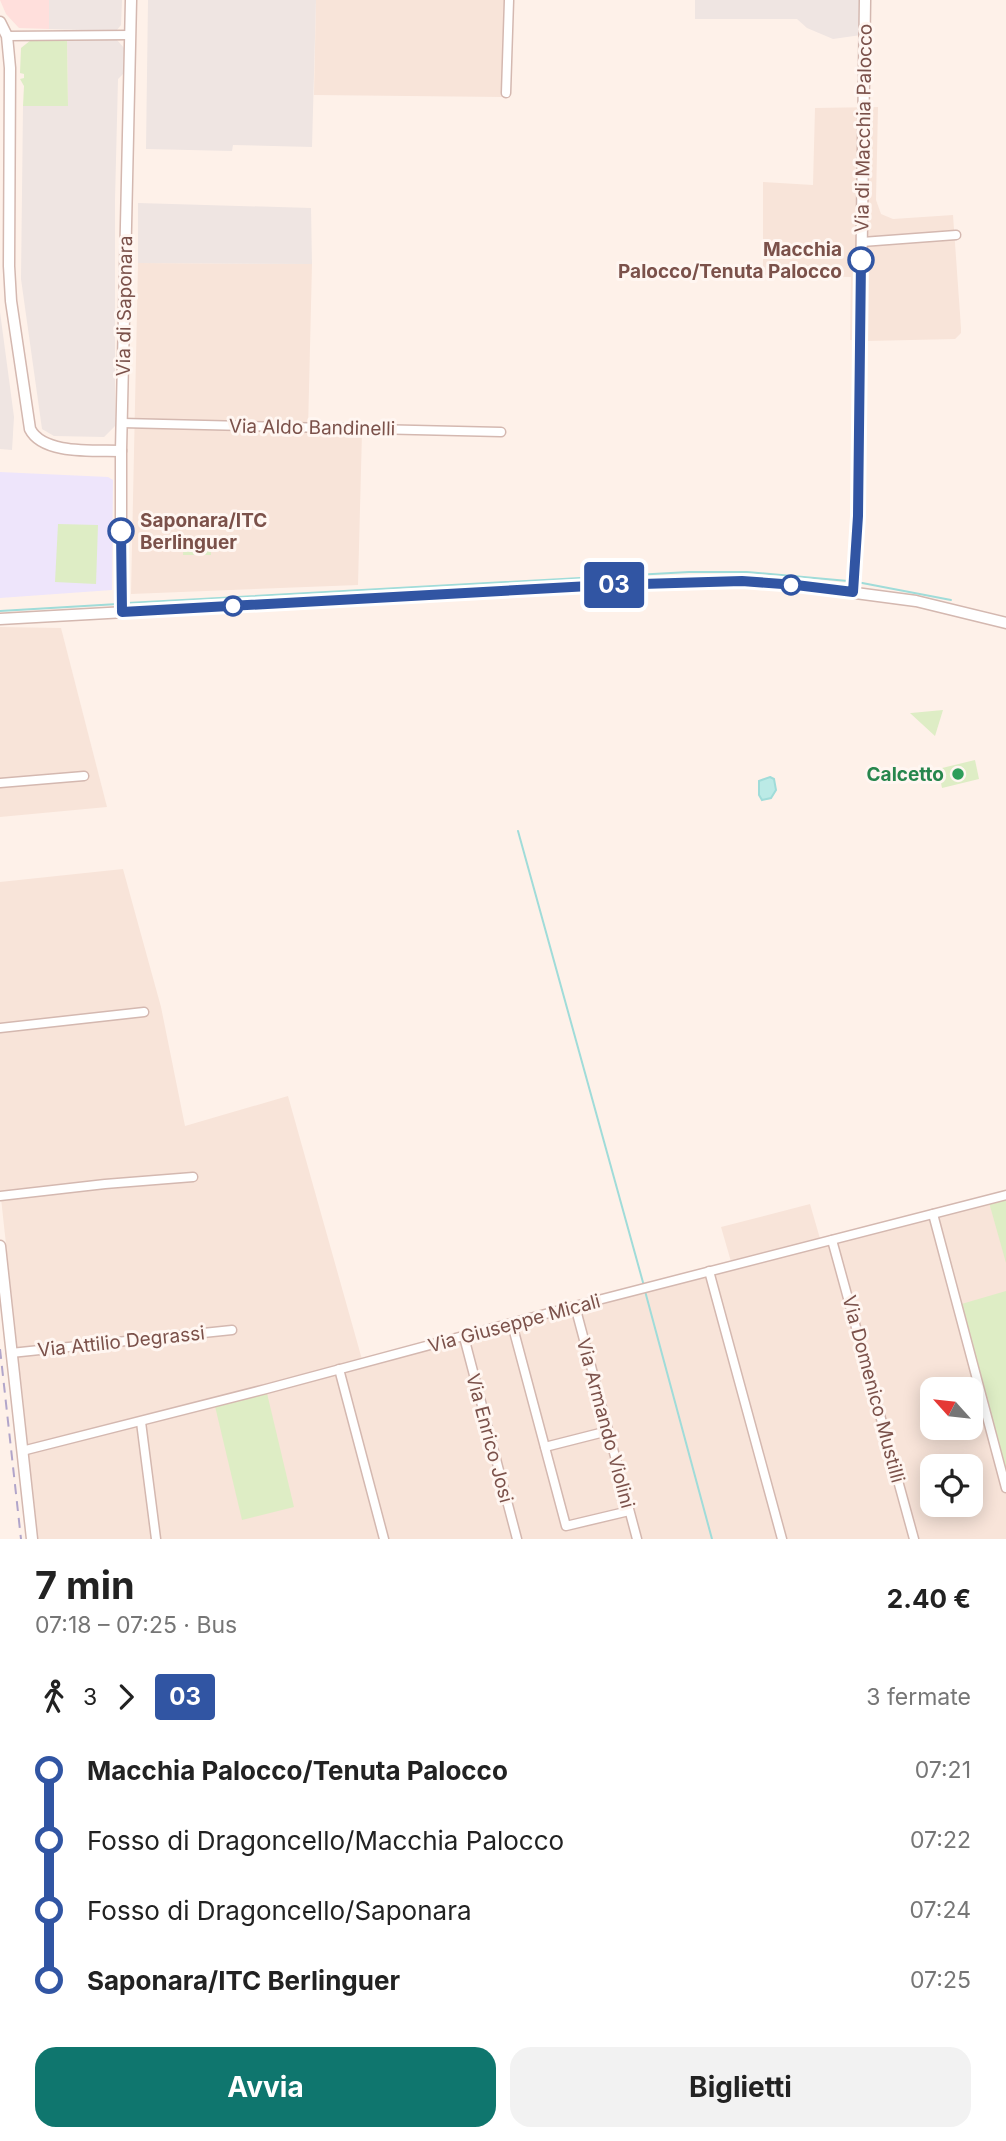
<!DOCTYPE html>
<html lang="it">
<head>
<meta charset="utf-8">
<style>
	body { margin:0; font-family:Inter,sans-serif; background:#f2f2f2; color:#222; height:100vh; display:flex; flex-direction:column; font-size:26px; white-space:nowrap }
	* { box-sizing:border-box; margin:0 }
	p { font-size:23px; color:#767676 }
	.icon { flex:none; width:38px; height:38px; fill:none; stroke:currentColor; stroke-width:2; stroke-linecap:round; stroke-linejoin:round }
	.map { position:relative; height:1539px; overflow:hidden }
	.drawer { display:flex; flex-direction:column; background:#fff; flex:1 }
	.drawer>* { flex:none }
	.badge { padding:0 14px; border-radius:5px; font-size:24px; line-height:46px }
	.needle { width:46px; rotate:297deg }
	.controls { position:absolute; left:920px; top:1377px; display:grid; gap:14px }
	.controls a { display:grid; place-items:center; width:63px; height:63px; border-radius:14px; background:#fff; box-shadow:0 4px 18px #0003; font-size:35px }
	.map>.badge { position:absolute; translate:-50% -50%; box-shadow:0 0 0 4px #fff }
	.legs { display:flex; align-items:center; gap:10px; height:77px; padding:0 35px; font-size:23px }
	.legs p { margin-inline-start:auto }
	.summary { display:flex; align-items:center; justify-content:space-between; height:119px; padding:0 35px }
	h1 { font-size:38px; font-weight:700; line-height:52px }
	.button { display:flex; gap:14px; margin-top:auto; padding:14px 35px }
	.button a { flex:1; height:80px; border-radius:21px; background:#0f766e; color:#fff; font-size:28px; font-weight:700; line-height:80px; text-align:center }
	.button a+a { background:#f2f2f2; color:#222 }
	ul { padding:0 35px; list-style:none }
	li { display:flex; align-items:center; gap:24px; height:70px; font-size:26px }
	li i { display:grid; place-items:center; width:10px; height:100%; margin:0 9px; background:currentColor }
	li i::after { content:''; width:18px; height:18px; margin:-9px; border:5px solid; border-radius:50%; background:#fff }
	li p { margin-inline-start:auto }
	li:first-child i { background:linear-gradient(#0000 50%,currentColor 0) }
	li:last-child i { background:linear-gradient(currentColor 50%,#0000 0) }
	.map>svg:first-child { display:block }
</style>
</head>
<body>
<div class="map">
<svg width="1006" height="1539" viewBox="0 0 1006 1539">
	<rect width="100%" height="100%" fill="#fef1e9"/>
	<g fill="#f8e4d9" fill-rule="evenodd">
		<path d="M316,0H504L502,97L314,95Z"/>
		<path d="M878,107L876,200L881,214L893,219L953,215L961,328V333L955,339L867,341L850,340L851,277L763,275V182L813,185L815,108Z"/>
		<path d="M138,263L312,264L308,430L362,432L358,585L131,594Z"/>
		<path d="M0,627L61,628L107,807L0,817Z"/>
		<path d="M123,869L161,1007L185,1126L288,1096L363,1363L732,1265L721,1227L810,1204L821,1242L1006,1195V1539H38L0,1189V882ZM933,1390H971V1428H933ZM933,1466H971V1505H933Z"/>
	</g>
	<path fill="#ffdfdc" d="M0,0H49V29L19,28L6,14Z"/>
	<g fill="#efe5e2">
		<path d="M49,0H122L121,25L116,31L49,29Z"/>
		<path d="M148,0H316L312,147L233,145L232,151L146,149Z"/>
		<path d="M695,0H861V35L833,39L807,28L797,19H695Z"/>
		<path d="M67,39L117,40L124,48L123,74L118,79L115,200V426L104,437L54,436L42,429L21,279L23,106L68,105Z"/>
		<path d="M138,203L311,208L312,264L138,263Z"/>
		<path d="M0,312L14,417L12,450L0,449Z"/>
	</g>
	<path fill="#eee5fb" d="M0,472L108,477L113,480L112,590L0,598Z"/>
	<g fill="#deedc5">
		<path d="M67,39L68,106H23L24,86L20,79L24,78V74L20,73L21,48L31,40Z"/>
		<path d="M58,524L98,525L96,584L55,582Z"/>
		<path d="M184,541L211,542V555H183Z"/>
		<path d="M943,710L935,736L910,713H911Z"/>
		<path d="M975,760L979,779L942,788L938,769Z"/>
		<path d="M1006,1195V1263L988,1199Z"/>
		<path d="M1006,1291V1488L958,1305Z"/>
		<path d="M266,1389L294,1507L242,1520L214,1402Z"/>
	</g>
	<path fill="#bbeae6" stroke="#a0dcd9" stroke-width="2" d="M770,777L774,779L776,790L771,798L762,800L759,795V781Z"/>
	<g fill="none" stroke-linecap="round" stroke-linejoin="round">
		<g stroke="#a0dcd9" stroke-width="2">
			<path d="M857,582L951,600"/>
			<path d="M127,603L689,572H747L848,581"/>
			<path d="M0,611L118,604"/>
			<path d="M518,831L644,1286"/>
			<path d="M645,1291L712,1539"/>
		</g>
		<defs>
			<g id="minor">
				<path d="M7,36L130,35"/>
				<path d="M506,93L509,0"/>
				<path d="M862,242L956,235"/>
				<path d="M122,423L501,432"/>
				<path d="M0,783L84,776"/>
				<path d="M0,1028L144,1012"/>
				<path d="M0,1196L105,1184L193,1177"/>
				<path d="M933,1214L1006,1488"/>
				<path d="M832,1240L914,1539"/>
				<path d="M709,1271L782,1539"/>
				<path d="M575,1306L637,1539"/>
				<path d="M512,1324L566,1526L629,1511"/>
				<path d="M464,1337L517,1539"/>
				<path d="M11,1353L232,1330"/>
				<path d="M339,1369L384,1539"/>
				<path d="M141,1422L156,1539"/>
				<path d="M545,1447L608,1431"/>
				<path d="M22,1451L266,1389L575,1306L1006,1195"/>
			</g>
			<g id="tertiary">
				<path d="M0,22L7,36L10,68L9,266L11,301L30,429C43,455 95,450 121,451"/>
				<path d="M853,592L858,516L865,0"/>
				<path d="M122,613L121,597V451L131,0"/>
				<path d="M0,619L608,585L742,581L795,585L916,601L1006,623"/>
				<path d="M0,1246L32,1539"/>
			</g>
		</defs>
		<use href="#minor" stroke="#d4b8b0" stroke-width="11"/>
		<use href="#tertiary" stroke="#d4b8b0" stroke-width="13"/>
		<use href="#minor" stroke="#fff" stroke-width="8"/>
		<use href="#tertiary" stroke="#fff" stroke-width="10"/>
		<path stroke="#b1a5ca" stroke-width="2" stroke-dasharray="10 7" stroke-linecap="butt" d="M0,1349L21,1539"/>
	</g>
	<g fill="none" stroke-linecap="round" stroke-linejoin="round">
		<defs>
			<path id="line-1" d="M121,531L122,612L608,585L742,581L796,585L853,592L858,516L861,260"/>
		</defs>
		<use href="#line-1" stroke="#fff" stroke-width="16"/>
		<use href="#line-1" stroke="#3155a3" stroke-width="10"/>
	</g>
	<g fill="#fff" stroke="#3155a3" stroke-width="3.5">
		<circle cx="861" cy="260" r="12"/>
		<circle cx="121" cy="531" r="12"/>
		<circle cx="791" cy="585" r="9"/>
		<circle cx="233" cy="606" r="9"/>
	</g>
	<circle fill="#2e9e5b" stroke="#fff6f1" stroke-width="2.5" cx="958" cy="774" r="7"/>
	<g text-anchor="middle" stroke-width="6" stroke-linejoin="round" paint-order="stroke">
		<g font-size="19" fill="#7b514a" stroke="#fff6f1">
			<text transform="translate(863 128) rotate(-89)" y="7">Via di Macchia Palocco</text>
			<text transform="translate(124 306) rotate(-89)" y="7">Via di Saponara</text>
			<text transform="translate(312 427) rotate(1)" y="7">Via Aldo Bandinelli</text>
			<text transform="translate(514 1323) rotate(-15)" y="7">Via Giuseppe Micali</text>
			<text transform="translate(121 1341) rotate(-6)" y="7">Via Attilio Degrassi</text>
			<text transform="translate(874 1389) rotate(75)" y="7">Via Domenico Mustilli</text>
			<text transform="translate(606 1423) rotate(75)" y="7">Via Armando Violini</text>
			<text transform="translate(490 1438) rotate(75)" y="7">Via Enrico Josi</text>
		</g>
		<g font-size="19" font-weight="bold" fill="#7b514a" stroke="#fff6f1" text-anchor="end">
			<text x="842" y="256">Macchia<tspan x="842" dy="22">Palocco/Tenuta Palocco</tspan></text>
			<text x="140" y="527" text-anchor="start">Saponara/ITC<tspan x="140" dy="22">Berlinguer</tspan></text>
		</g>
		<g font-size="19" font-weight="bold" fill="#27864d" stroke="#fff6f1" text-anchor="end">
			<text x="944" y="781">Calcetto</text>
		</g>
	</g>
</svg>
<div class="controls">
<a><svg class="needle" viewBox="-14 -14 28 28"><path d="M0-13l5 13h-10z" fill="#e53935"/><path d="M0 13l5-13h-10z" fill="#767676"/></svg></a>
<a><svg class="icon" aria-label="locate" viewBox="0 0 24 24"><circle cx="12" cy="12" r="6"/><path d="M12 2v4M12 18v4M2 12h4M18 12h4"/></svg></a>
</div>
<b class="badge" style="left:614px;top:585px;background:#3155a3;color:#fff">03</b>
</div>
<section class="drawer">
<div class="summary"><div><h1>7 min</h1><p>07:18 – 07:25 · Bus</p></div><b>2.40 €</b></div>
<div class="legs"><svg class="icon" aria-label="walk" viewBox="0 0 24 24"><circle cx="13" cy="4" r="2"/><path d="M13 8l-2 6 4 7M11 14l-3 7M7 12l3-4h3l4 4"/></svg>3<svg class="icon" aria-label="forward" viewBox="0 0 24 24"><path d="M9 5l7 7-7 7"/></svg><b class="badge" style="background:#3155a3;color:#fff">03</b><p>3 fermate</p></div>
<ul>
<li><i style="color:#3155a3"></i><b>Macchia Palocco/Tenuta Palocco</b><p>07:21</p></li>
<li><i style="color:#3155a3"></i><span>Fosso di Dragoncello/Macchia Palocco</span><p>07:22</p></li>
<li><i style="color:#3155a3"></i><span>Fosso di Dragoncello/Saponara</span><p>07:24</p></li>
<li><i style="color:#3155a3"></i><b>Saponara/ITC Berlinguer</b><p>07:25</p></li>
</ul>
<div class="button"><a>Avvia</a><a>Biglietti</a></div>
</section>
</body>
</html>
